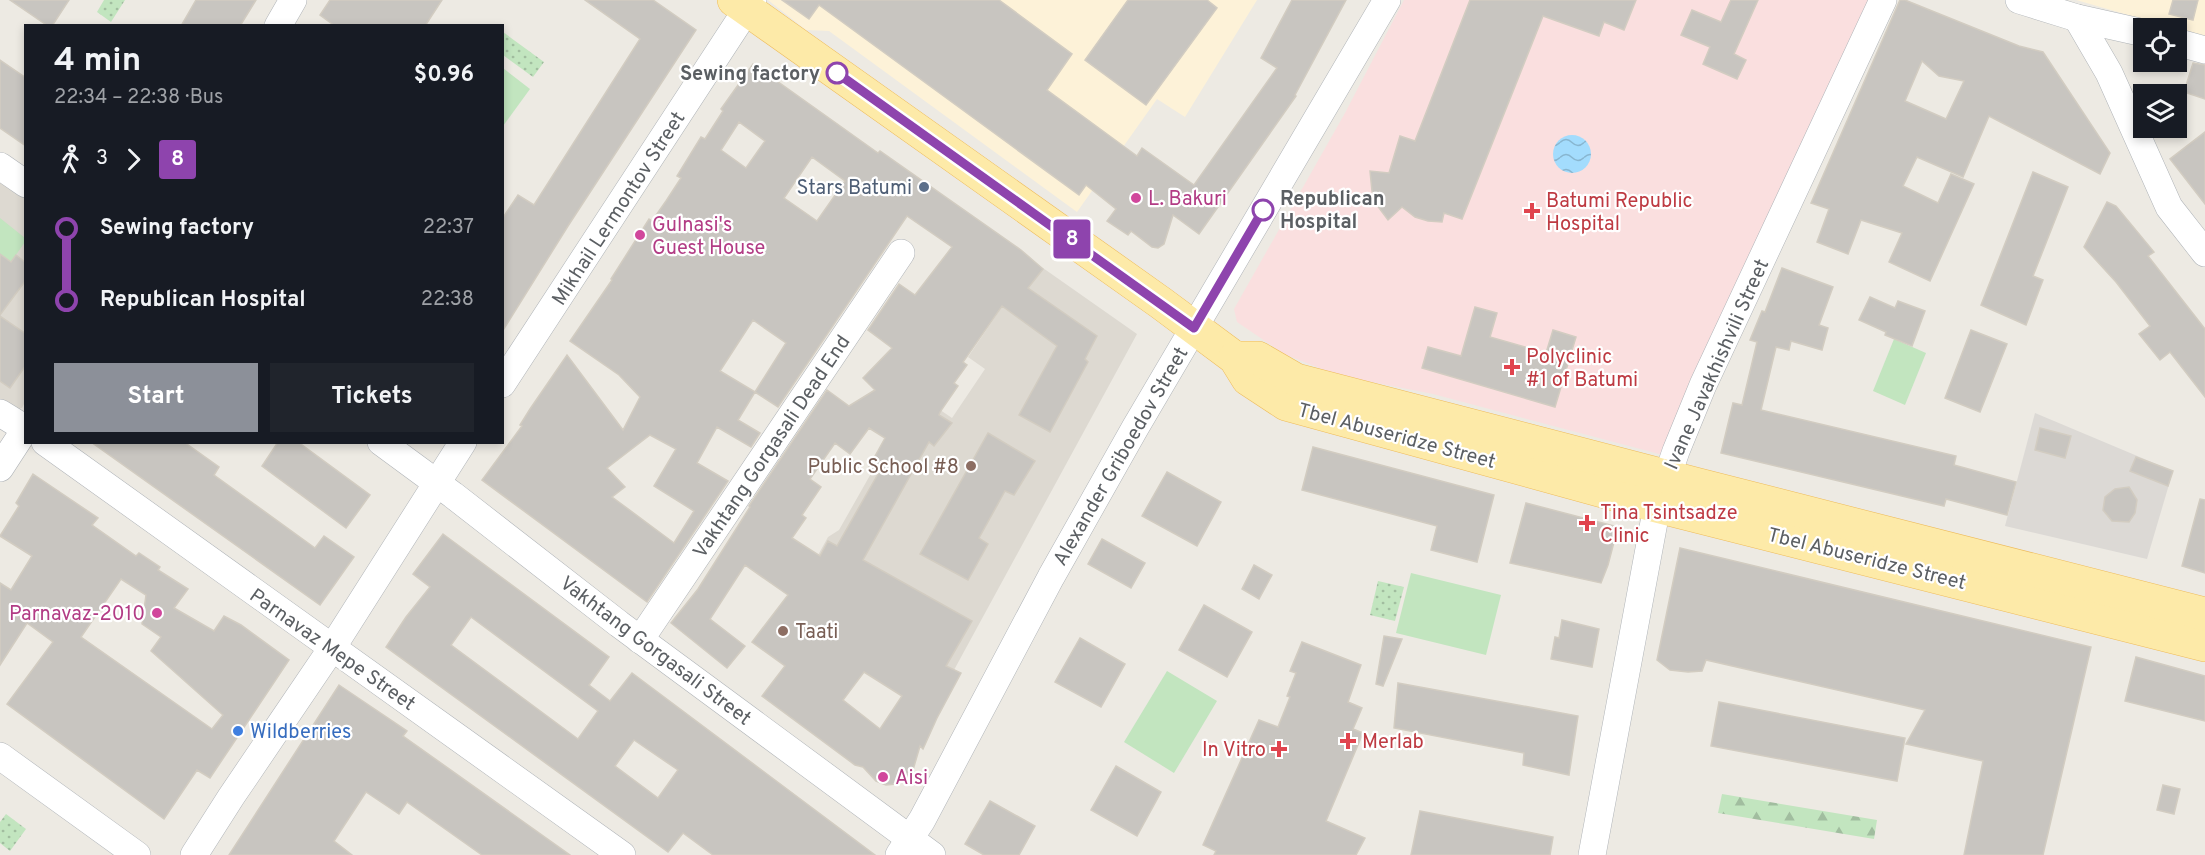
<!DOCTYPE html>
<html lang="en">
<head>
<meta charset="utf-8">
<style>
	body { margin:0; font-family:Overpass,sans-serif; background:#20242c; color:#f1f3f6; height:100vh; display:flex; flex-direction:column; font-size:22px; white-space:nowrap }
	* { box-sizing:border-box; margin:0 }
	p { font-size:20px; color:#9ea1a6 }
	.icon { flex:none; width:33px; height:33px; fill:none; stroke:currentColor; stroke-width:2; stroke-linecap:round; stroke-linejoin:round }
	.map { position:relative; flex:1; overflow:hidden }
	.drawer { position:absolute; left:24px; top:24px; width:480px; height:420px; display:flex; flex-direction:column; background:#171b24; border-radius:0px; box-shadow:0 3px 9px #0003 }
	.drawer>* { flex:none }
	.badge { padding:0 12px; border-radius:4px; font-size:21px; line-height:39px }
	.controls { position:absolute; left:2133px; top:18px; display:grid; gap:12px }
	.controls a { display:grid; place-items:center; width:54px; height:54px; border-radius:0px; background:#171b24; box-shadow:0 3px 9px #0003; font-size:30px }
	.map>.badge { position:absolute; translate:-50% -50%; box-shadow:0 0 0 3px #fff }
	.legs { display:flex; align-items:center; gap:9px; height:66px; padding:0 30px; font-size:20px }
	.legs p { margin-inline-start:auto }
	.headline { display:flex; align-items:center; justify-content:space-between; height:102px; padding:0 30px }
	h1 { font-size:33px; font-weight:700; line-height:45px }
	.action { display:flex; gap:12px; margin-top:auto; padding:12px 30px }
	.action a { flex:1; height:69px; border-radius:0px; background:#8c9099; color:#fff; font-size:24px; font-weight:700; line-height:69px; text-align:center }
	.action a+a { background:#20242c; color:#f1f3f6 }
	ul { padding:0 30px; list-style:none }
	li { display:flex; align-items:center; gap:21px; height:72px; font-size:22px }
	li i { display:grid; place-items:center; width:9px; height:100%; margin:0 8px; background:currentColor }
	li i::after { content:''; width:15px; height:15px; margin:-8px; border:4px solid; border-radius:50%; background:#171b24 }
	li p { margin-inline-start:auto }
	li:first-child i { background:linear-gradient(#0000 50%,currentColor 0) }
	li:last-child i { background:linear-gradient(currentColor 50%,#0000 0) }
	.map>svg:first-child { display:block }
</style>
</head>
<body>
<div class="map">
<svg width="2205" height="855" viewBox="0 0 2205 855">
	<defs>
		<pattern id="forest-firs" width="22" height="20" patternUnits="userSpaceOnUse" patternTransform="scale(1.5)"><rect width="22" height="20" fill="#c2e5bf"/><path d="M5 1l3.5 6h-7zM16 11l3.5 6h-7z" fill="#a1bd9f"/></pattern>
		<pattern id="park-dots" width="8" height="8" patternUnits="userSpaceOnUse" patternTransform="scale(1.5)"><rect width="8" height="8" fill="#c2e5bf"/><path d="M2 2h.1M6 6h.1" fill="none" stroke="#a1bd9f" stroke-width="1.8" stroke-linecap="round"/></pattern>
		<pattern id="water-waves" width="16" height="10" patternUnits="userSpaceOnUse" patternTransform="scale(1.5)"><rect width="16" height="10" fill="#a3dcfd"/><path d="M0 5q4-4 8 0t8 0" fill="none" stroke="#88b6d0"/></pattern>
	</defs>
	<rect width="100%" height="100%" fill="#edeae3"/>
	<g fill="#fdf2d8">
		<path d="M768,0H1257L1185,117L1157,99L1077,212L829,31L806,30Z"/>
		<path d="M2076,0H2205V37Z"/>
	</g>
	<path fill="#dcd9d5" d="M2035,413L2173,471L2147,559L2005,526Z"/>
	<g fill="#ddd9d1">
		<path d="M0,176L25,195V402L22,408L14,411L0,401Z"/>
		<path d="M1033,261L1137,334L954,670L801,586L828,537L839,530L873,470L921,397L952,418L985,369L968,357Z"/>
	</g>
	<path fill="#fadfdf" d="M1404,0H1869L1663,455L1433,394L1337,375L1284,354L1237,322L1234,309L1345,113Z"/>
	<g fill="#c2e5bf">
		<path d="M503,68L530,89L503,126Z"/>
		<path d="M0,218L25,238V242L11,262L0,254Z"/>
		<path d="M1894,339L1926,353L1905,405L1873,391Z"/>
		<path d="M1411,573L1501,595L1486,655L1396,633Z"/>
		<path d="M1167,671L1217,701L1174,773L1124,742Z"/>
	</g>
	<path fill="url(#forest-firs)" d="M1722,794L1877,820L1874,839L1718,813Z"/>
	<g fill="url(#park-dots)">
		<path d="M104,0H125L111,22L97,12Z"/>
		<path d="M503,32L544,62L533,77L503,55Z"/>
		<path d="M1378,581L1404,587L1395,621L1370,615Z"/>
		<path d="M6,814L26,829L10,851L0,843V822Z"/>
	</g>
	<circle fill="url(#water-waves)" cx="1572" cy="154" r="19"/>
	<g fill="#c8c5c0" stroke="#d2ccc1" stroke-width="1.5" fill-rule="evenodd">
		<path d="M10,0H69L52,26H48Z"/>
		<path d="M196,0H256L240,26H181Z"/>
		<path d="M330,0H442L425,26H335L320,15Z"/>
		<path d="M585,0H653L696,30L568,226L502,332V219L518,195L534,205L640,39Z"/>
		<path d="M782,0H999L1072,54L1047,90L1137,156L1142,148L1194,185L1277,68L1261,58L1292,0H1346L1295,95L1296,96L1199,234L1173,215L1164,244L1158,248L1152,247L1131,231L1128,235L1107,221L1116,209L1086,185L1079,195L819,5L809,19Z"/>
		<path d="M1128,0H1207L1217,8L1146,105L1085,60Z"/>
		<path d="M1470,0H1636L1624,30L1604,22L1599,36L1543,16L1462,219L1444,213L1442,222L1428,221L1415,217L1402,207L1388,220L1376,204L1372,191L1370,171L1389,173L1400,136L1415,141Z"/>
		<path d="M1731,0H1758L1734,54L1746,60L1737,79L1703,64L1710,47L1681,35L1692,10L1721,22Z"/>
		<path d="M1900,0H1905L2019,46L2043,52L2110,153L2100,174L1989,116L1963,177L1917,157L1903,186L1938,203L1951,174L1974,184L1930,281L1889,262L1902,233L1861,220L1848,254L1817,242L1829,209L1811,203ZM1922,61L1939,76L1964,81L1946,119L1905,101Z"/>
		<path d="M2173,0H2198L2193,20L2169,14Z"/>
		<path d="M0,60L26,78V146L0,128Z"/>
		<path d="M2193,63L2205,65V99L2184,92Z"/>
		<path d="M753,64L878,153L880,151L1021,250L1043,269L1028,288L1097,336L1085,359L1088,362L1050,432L1019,415L1057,346L1002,306L963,362L967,365L954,383L958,386L940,412L939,415L952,423L934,446L929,442L863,560L972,621L946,666L961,673L937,718L923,749L920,746L913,770L905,780L896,784L886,785L876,781L863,767L855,765L762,696L785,666L752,642L788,595L745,565L710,619L745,646L727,668L671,623L698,589L750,507L749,506L827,390L849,406L875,390L863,378L892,348L868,330L899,284L915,295L952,247L907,216L778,407L755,392L738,420L760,433L751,447L717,427L697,463L728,481L647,602L482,480L522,426L520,425L530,409L567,355L623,430L640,397L619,375L570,341L612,280L611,279L649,219L652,221L666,201L681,178L677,176L701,137L705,139L723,111L721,109ZM739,122L765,141L746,168L721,150ZM812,157L845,181L817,221L784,198ZM753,320L786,343L755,392L720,371ZM869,428L885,438L869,467L878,474L837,546L828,541L820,556L792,538L806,518L802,515L821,487L810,479L835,443L850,454ZM650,435L676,449L654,486L694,511L674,543L612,497L625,487L607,468ZM864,672L902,696L880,729L843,700Z"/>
		<path d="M2205,132V204L2170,159Z"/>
		<path d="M2033,172L2068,187L2033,276L2043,280L2026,325L1981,305Z"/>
		<path d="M2107,202L2116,206L2154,252L2148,256L2205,329V397L2170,352L2160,360L2139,334L2150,326L2116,282L2084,247Z"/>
		<path d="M0,254L11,262L16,255L26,263V280L0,315Z"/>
		<path d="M1782,268L1833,287L1819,325L1828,328L1822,350L1791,341L1789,350L1776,347L1761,410L1956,456L1954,465L2016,482L2007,515L1946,499L1944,506L1721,453L1733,403L1742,405L1757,342L1750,340L1762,311L1765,312Z"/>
		<path d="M1870,297L1895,308L1898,301L1925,311L1912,346L1885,335L1886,332L1859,320Z"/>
		<path d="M1475,307L1497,313L1490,337L1546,353L1553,330L1576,337L1555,407L1422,368L1428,347L1461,356Z"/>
		<path d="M0,316L26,334V365L10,388L0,381Z"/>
		<path d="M1971,330L2007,344L1980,412L1945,398Z"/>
		<path d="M2040,428L2071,436L2065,458L2035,450Z"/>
		<path d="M988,433L1035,461L1014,495L1005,491L979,538L988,544L968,580L920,554Z"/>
		<path d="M91,442H184L219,467L214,475L315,548L324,536L354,557L320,605Z"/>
		<path d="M278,442H298L370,495L346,528L262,466Z"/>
		<path d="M1313,447L1494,495L1477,562L1431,550L1437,526L1302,490Z"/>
		<path d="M2136,457L2173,471L2168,486L2130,471Z"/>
		<path d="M1167,472L1221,502L1197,546L1142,516Z"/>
		<path d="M33,474L98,518L92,525L136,556L139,553L160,567L158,570L188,589L174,608L214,631L224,616L241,625L289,660L210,778L197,770L164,819L7,704L53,642L27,623L0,665V583L11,590L32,556L0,536L19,506L16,503ZM121,579L146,595L142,624L161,637L151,651L223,715L212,729L81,637Z"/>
		<path d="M2129,487L2137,500L2135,513L2129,522L2112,521L2103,510L2105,497L2115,489Z"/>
		<path d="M2200,499L2205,500V573L2182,566Z"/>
		<path d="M1526,503L1618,527L1608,565L1601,583L1510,563Z"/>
		<path d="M443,534L609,657L589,685L610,701L632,673L875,855H713L683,833L668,852L386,647L406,617L430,587L413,574ZM471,617L598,711L578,739L451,645ZM634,740L678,770L658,798L615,766Z"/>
		<path d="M1102,539L1145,563L1131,588L1088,564Z"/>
		<path d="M1680,548L2091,647L2043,855H1964L1983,761L1906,744L1925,710L1706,660L1702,671L1688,672L1670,670L1657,660Z"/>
		<path d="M1254,565L1272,575L1259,599L1242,589Z"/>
		<path d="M1204,605L1252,632L1227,677L1179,650Z"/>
		<path d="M1562,620L1599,629L1592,667L1551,659L1555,637L1559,638Z"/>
		<path d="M1384,636L1402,639L1383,686L1376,684Z"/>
		<path d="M1080,638L1125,664L1101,707L1055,682Z"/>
		<path d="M1302,642L1361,665L1348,702L1362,708L1353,729L1363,733L1326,821L1365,838L1356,855H1214L1216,851L1203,845L1259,720L1278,727L1290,697L1287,696L1296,673L1290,671Z"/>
		<path d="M2136,657L2205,676V721L2125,701Z"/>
		<path d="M1398,683L1578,716L1569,775L1523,765L1524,753L1394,728Z"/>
		<path d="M339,685L407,731L403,736L570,855H482L407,802L399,814L366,792L334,841L352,855H229Z"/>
		<path d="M1719,702L1905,738L1897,781L1711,746Z"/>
		<path d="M1116,766L1161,792L1137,836L1091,810Z"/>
		<path d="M2163,785L2180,789L2174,814L2157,810Z"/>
		<path d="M990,801L1035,826L1019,855H984L965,844Z"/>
		<path d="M1420,811L1553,837L1550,855H1411Z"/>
	</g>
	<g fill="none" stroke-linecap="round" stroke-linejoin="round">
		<defs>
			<g id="minor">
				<path d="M2019,0L2077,18L2144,33"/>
				<path d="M2077,18L2109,73L2169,207L2205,253"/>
				<path d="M278,26L293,0"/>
				<path d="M2176,42L2205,50"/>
				<path d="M0,166L26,184"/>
				<path d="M502,384L753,0"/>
				<path d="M0,413L26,429"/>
				<path d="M45,442L622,855"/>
				<path d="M381,442L453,495L619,624L932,855"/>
				<path d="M0,468L26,428"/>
				<path d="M640,640L901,253"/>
				<path d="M0,756L137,855"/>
				<path d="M194,855L231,797L332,648L463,442"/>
				<path d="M899,855L922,820L1051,577L1135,428L1387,0"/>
				<path d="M1592,855L1657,506L1676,451L1703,385L1883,0"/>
			</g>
			<g id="major">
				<path d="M734,0L1161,303L1235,358L1248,379L1286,404L1657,506L2205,645"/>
				<path d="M1235,358H1258L1296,380L1699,485L2205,614"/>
			</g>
		</defs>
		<use href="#minor" stroke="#b0b4b8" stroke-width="28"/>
		<use href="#major" stroke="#eebb5b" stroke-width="34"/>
		<use href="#minor" stroke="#fff" stroke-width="27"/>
		<use href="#major" stroke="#fdeaa8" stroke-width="33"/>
	</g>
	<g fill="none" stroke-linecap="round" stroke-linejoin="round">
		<defs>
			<path id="line-1" d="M837,73L1194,328L1263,210"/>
		</defs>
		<use href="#line-1" stroke="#fff" stroke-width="14"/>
		<use href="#line-1" stroke="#8e44ad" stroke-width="9"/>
	</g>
	<g fill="#fff" stroke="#8e44ad" stroke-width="3">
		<circle cx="837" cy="73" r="10"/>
		<circle cx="1263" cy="210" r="10"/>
	</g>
	<circle fill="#5c6f8a" stroke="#fff" stroke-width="2" cx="924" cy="187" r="6"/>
	<g fill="#d1479c" stroke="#fff" stroke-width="2">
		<circle cx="1136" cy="198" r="6"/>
		<circle cx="640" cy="235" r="6"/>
		<circle cx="157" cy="613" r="6"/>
		<circle cx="883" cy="777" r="6"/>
	</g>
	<g fill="#e0444e" stroke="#fff" stroke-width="2">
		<path d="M1529 202h6v6h6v6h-6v6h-6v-6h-6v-6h6z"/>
		<path d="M1509 358h6v6h6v6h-6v6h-6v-6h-6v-6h6z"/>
		<path d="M1584 514h6v6h6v6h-6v6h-6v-6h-6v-6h6z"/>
		<path d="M1345 732h6v6h6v6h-6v6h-6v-6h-6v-6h6z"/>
		<path d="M1276 740h6v6h6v6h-6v6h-6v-6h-6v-6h6z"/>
	</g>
	<g fill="#8d6e63" stroke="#fff" stroke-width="2">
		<circle cx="971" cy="466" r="6"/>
		<circle cx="783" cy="631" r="6"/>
	</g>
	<circle fill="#3f7fe0" stroke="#fff" stroke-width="2" cx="238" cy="731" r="6"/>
	<g text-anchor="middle" stroke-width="4.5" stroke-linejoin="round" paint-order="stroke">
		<g font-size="20" font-weight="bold" fill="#5b5f63" stroke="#fff" text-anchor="end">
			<text x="820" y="80">Sewing factory</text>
			<text x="1280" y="205" text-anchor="start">Republican<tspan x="1280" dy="23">Hospital</tspan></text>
		</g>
		<g font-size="20" fill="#4e5e75" stroke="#fff" text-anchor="end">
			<text x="912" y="194">Stars Batumi</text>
		</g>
		<g font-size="20" fill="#b23c85" stroke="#fff" text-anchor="start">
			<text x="1148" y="205">L. Bakuri</text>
			<text x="652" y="231">Gulnasi's<tspan x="652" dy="23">Guest House</tspan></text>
			<text x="145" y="620" text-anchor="end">Parnavaz-2010</text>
			<text x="895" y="784">Aisi</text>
		</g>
		<g font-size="20" fill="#be3a42" stroke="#fff" text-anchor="start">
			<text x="1546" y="207">Batumi Republic<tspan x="1546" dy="23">Hospital</tspan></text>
			<text x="1526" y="363">Polyclinic<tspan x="1526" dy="23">#1 of Batumi</tspan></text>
			<text x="1600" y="519">Tina Tsintsadze<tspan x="1600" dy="23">Clinic</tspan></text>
			<text x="1362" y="748">Merlab</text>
			<text x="1266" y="756" text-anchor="end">In Vitro</text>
		</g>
		<g font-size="20" fill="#5b5f63" stroke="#fff">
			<text transform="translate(618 208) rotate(-57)" y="7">Mikhail Lermontov Street</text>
			<text transform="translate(1716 364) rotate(-66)" y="7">Ivane Javakhishvili Street</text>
			<text transform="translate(1397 435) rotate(15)" y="7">Tbel Abuseridze Street</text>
			<text transform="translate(771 446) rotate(-56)" y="7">Vakhtang Gorgasali Dead End</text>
			<text transform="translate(1120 456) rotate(-60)" y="7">Alexander Griboedov Street</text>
			<text transform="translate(1867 558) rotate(14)" y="7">Tbel Abuseridze Street</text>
			<text transform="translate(333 649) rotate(35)" y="7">Parnavaz Mepe Street</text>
			<text transform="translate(656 650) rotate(37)" y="7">Vakhtang Gorgasali Street</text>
		</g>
		<g font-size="20" fill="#785e54" stroke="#fff" text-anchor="end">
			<text x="959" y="473">Public School #8</text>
			<text x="795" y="638" text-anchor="start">Taati</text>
		</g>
		<g font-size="20" fill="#366cbe" stroke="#fff" text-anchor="start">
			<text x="250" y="738">Wildberries</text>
		</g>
	</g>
</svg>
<div class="controls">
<a><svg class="icon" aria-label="locate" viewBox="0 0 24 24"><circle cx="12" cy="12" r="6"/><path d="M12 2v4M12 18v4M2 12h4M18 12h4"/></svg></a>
<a><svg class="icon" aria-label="layers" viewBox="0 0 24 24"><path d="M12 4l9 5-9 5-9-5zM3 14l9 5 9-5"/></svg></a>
</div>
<b class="badge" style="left:1072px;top:239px;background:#8e44ad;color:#fff">8</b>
<section class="drawer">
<div class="headline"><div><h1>4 min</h1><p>22:34 – 22:38 · Bus</p></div><b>$0.96</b></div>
<div class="legs"><svg class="icon" aria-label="walk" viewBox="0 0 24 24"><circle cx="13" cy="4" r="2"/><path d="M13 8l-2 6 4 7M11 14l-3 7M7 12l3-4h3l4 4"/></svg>3<svg class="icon" aria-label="forward" viewBox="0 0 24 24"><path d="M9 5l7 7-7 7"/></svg><b class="badge" style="background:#8e44ad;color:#fff">8</b></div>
<ul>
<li><i style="color:#8e44ad"></i><b>Sewing factory</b><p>22:37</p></li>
<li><i style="color:#8e44ad"></i><b>Republican Hospital</b><p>22:38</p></li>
</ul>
<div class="action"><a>Start</a><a>Tickets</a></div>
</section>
</div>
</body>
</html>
